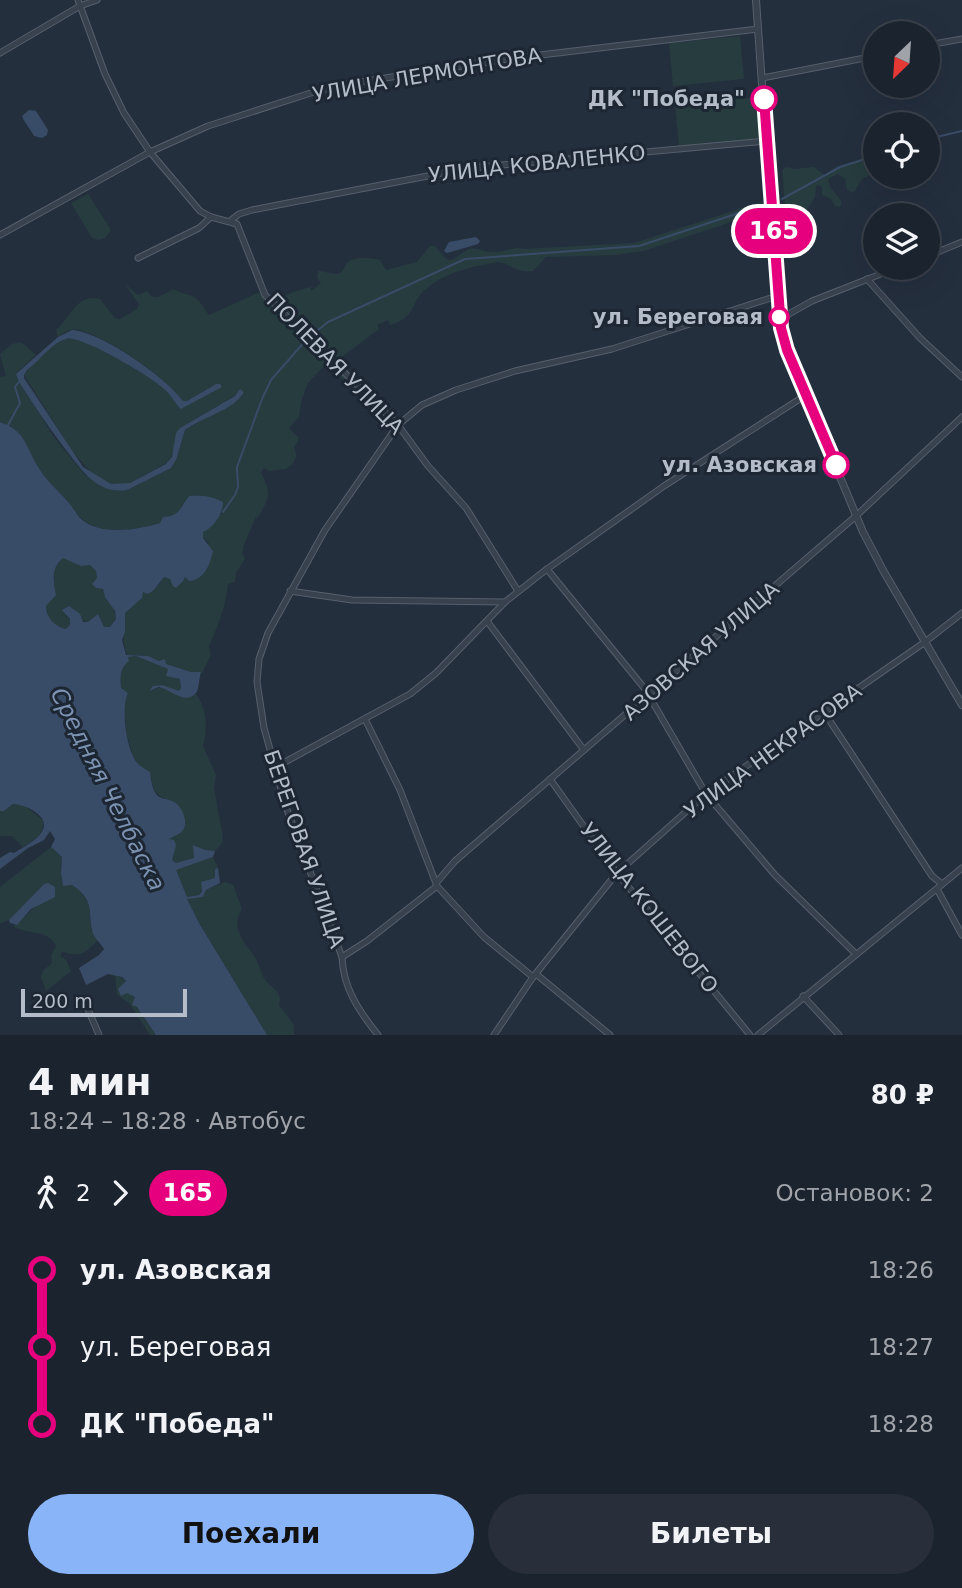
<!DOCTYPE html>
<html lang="ru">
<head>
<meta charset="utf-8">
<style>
	body { margin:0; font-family:"DejaVu Sans",sans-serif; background:#282f3a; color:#f1f3f6; height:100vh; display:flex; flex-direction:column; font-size:26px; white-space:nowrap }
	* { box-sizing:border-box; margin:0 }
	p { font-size:23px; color:#a0a4aa }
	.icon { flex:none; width:38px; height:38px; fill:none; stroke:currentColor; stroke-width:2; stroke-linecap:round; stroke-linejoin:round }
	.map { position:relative; height:1035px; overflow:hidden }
	.panel { display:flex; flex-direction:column; background:#1b232e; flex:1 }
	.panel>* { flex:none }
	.badge { padding:0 14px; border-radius:23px; font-size:24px; line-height:46px }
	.needle { width:46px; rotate:205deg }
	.tools { position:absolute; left:863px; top:21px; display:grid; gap:14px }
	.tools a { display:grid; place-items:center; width:77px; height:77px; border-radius:50%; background:#1b232e; box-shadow:0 7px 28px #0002,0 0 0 2px #39404a; font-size:35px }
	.scale { position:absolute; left:21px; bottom:18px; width:166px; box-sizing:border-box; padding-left:7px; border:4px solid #b4bcc9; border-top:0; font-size:19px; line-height:24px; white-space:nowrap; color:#b4bcc9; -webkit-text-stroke:5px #1d2633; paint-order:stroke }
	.map>.badge { position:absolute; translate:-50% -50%; box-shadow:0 0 0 4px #fff }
	.legs { display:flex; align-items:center; gap:10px; height:77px; padding:0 28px; font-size:23px }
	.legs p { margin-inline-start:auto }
	.headline { display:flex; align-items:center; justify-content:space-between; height:119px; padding:0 28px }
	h1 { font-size:38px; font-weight:600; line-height:52px }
	.action { display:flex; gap:14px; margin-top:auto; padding:14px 28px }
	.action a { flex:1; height:80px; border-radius:42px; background:#8ab4f8; color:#111; font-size:28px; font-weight:600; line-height:80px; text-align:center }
	.action a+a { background:#282f3a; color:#f1f3f6 }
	ul { padding:0 28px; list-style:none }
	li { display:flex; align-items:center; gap:24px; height:77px; font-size:26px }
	li i { display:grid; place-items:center; width:10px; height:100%; margin:0 9px; background:currentColor }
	li i::after { content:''; width:18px; height:18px; margin:-9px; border:5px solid; border-radius:50%; background:#1b232e }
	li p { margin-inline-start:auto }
	li:first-child i { background:linear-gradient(#0000 50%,currentColor 0) }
	li:last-child i { background:linear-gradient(currentColor 50%,#0000 0) }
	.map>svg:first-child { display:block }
</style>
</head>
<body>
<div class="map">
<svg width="962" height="1035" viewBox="0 0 962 1035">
	<rect width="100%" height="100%" fill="#242f3e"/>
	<g fill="#263c3f">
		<path d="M740,36L744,79L673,86L669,43Z"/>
		<path d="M758,97L762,139L679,147L675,105Z"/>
		<path d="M875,154V164L871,165L873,173L861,180L854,193L847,190L845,179L838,174L828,179L830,187L842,202L840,207L835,206L831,199L822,195V187L818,185L816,187L815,197L802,217H786L782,170L786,167L794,169L813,167L825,175L836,167Z"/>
		<path d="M88,194L110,228V232L105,238L98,240L92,238L71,203Z"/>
		<path d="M767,200L768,210L643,251L616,255L546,257L533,271C514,273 513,264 498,262C472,267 448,271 427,288C409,302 418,317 390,325L388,320L377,325L379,329L338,360L275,300L296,291L311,287V291L321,283L317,278L318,271C324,270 334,276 340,273C344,271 344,266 347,263C353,256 370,257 380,260L386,270L417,262L430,246H435L446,259L450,260C458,258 463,251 469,249C477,246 483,252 491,252C503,253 512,246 524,249L634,243Z"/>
		<path d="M124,283L138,295L147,291L151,296L158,297L174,289C180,294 185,293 192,296C200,299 203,308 209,315L260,292C281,325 329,359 357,390L356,392L326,364L308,383L301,402L299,417L289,428L299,438L294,448C299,457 294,464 286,469L269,471L264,468L261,472C271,495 271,495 257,519L256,516L243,547L244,548L242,553L245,559L236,573L235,582L228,584C226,607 218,625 209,646L211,654L202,674L201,672H191L165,664V659L159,661L148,656L127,655C122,642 123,627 125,613L134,605L142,592L154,591L164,577L188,578L209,543L203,538V532L223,512L183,504C178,515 175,517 163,517L160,523C138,530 100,536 82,519C75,513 71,504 64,498C54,487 44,478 37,465C25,444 25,431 0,422V377L6,376L0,354L12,344L21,342L36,355L16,373L19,382L54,437L84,474L100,486L108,489L127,490L171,468L176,460L185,430L242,396L239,393L180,428L170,461L130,483L121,485L111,484L91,473L73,452L24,375C30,366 58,339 69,338C83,336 152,377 164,388C171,394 174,403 181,409L222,386L216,384L187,401H183C166,377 108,337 79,330C71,328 64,333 58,337L56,330C71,317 77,293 100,299L115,318L120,319L137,309L139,304Z"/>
		<path d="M63,558L74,560L81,566L90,564L96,571C97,589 114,601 116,619L110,627H104L98,614L88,622L64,615L70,619V625L66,629C55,627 46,617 46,605L56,595C53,580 51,569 63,558Z"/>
		<path d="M136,656L169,669L168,676L180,679L181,688L179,691L158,685L153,690L162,687C174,693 182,702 196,694C207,709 208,729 203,746L216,775L214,788L223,837L222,843L215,851L205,850L193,845L194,858L176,863L172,860L168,839L171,800C154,798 153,787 150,772L140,766L133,757L127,735L120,677L127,657Z"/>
		<path d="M13,804L24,805L43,820C45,834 34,840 23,847L12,836H0V811H4Z"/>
		<path d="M51,847L62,857L61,873L63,886L72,885C101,905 82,920 98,940C85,953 81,958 63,952L61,953V957L66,960L71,971L46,991L41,977L43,971L52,963L51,956L56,946C48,928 28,936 13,926C23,922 30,909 40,903L44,884L9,920L0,924V887Z"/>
		<path d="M213,857L218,868L215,869V878L206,882L199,895L187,897L175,870Z"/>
		<path d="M225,882L233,885L242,909C230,928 244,942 255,957C260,965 261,976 267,982C275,990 282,992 279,1005L294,1025V1035H267L199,923L187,899L202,897L206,890Z"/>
		<path d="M115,974L126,981L121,986L135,997L137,1007L156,1035H150L129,1003L117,995Z"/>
	</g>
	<g fill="#394c67" fill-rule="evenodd">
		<path d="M29,110L36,111L48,130L47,135L42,138L34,136C31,129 24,123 22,116Z"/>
		<path d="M476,237L480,241L478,244L447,253L444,251L449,242Z"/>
		<path d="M72,330C100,331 167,378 183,401H187L216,384H220L222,387L181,409C174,403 171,394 163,388C151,377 80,334 66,339C52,343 39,361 27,370L24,375V378L83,467L111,484L130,483L166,464L172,457L176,433L180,428L235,396L240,389L244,392C233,411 202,417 185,430L176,460L171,468L127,490C95,495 80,467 63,446C47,425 33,404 19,382L16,374L58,337Z"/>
		<path d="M0,422C25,431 25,444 37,465C45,480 57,489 68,502C73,507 76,514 81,519C100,536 138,530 160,523L163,517C179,517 180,508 189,496C202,495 212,496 223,502C223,514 214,527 203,532V538L213,551C210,565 204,580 189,581L185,577L183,581L176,588L173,586L170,579L164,577L154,590L148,594L143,592L142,598L125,613V632L122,640L126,655L148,656L159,661L165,659L166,664L191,672H201C199,678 199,690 196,693C185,706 170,689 159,687L149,691L153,686L162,685L179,691L181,688L180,679L166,676L168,669L136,656L128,657L129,661C120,668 120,677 121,688L128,693C121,707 126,742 133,756C136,764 143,768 150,772C151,779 152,788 156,794C161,800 166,798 172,801C181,804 189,821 183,830C181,834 173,836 169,839L174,840L176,845L172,860L176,863L194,858L193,845L205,850L215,851L213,857L176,870L187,897L199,895L202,891L201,882L215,878V869L218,868L220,883L206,890L203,897L187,899L199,923L267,1035H156L137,1007L132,1005L135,997L127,993L121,996L118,989L126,981L122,977L108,974L86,985L79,968L99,955L104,949C100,942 93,937 92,930C88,908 94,900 72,885L63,886L61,873L62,857L51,847L55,839L50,831L44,840L28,848L0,869V858L10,852L14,853C25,846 55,832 40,816C32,808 24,805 13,804L4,811H0ZM63,558L81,566L90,565L96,571L97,578L92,584L96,588L103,589L105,597L115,611L116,619L110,627H104L98,614L88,622H83L80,614L69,606L62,610L70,619V625L66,629C55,627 46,617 46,606L56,595C53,580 51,568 63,558Z"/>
		<path d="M48,883L55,887V897L31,909L17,925L10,923L9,920L44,884Z"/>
	</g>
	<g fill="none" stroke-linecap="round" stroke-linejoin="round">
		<g stroke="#394c67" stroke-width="2">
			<path d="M928,139L962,131"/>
			<path d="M782,199L840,167L875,156"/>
			<path d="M313,334L328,322L465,259L639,246L763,205"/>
			<path d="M8,425L20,403L15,387L19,382"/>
			<path d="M223,512L235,495L238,487L237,467L262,399L271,380L306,340"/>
		</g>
		<defs>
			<g id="minor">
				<path d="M78,0L105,74L124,113L150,152L200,211L211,217L237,224L265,295L398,425L428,466L466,508L518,591"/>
				<path d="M928,45L962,39"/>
				<path d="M0,53L80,6L97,0"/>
				<path d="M762,78L875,56"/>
				<path d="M230,221L239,214L252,210L469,168L767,141"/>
				<path d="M0,235L150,152L208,126L317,91L347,84L507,59L758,29"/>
				<path d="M928,256L962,242"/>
				<path d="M138,258L199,228L211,217"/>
				<path d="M867,279L920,338L962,377"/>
				<path d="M780,319L812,301L896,268"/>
				<path d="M547,569L645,689L706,794L775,875L856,954"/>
				<path d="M290,591L352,600L505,602"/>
				<path d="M487,621L584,750"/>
				<path d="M824,712L932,876L942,884"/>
				<path d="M365,719L400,790L437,886L484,937L533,977"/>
				<path d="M274,768L410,694L436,673L505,602L547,569L664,486L806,395"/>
				<path d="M550,779L617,873L750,1035"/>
				<path d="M437,882L455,861L856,516L962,417"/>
				<path d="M937,889L962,935"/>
				<path d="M342,957L367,941L437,886"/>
				<path d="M536,974L610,1035"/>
				<path d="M803,996L839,1035"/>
				<path d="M84,1000L99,1035"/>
				<path d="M378,1035C359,1011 343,988 342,957L286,807L264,728L257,682L259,659L268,633L325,530L398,425L422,405L456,390L515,371L612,349L777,296"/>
				<path d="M494,1035L533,977L617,873L706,794L925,642L962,613"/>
				<path d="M758,1035L962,868"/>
			</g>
			<path id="tertiary" d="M756,0L777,296L781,328L787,350L863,532L884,572L962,705"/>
		</defs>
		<use href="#minor" stroke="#565f6c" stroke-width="7"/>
		<use href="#tertiary" stroke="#565f6c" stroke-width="8"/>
		<use href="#minor" stroke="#38414e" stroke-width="5"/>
		<use href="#tertiary" stroke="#38414e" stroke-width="6"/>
	</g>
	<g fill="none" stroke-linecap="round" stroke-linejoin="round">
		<defs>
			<path id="line-1" d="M764,99L781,328L787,350L836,465"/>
		</defs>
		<use href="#line-1" stroke="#fff" stroke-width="16"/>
		<use href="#line-1" stroke="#e6007e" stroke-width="10"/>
	</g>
	<g fill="#fff" stroke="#e6007e" stroke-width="3.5">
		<circle cx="764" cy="99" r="12"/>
		<circle cx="779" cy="317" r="9"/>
		<circle cx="836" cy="465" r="12"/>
	</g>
	<g text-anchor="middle" stroke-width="6" stroke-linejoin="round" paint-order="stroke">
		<g font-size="21" fill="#b4bcc9" stroke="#1d2633">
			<text transform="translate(427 75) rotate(-10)" y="7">УЛИЦА ЛЕРМОНТОВА</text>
			<text transform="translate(537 164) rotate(-6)" y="7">УЛИЦА КОВАЛЕНКО</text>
			<text transform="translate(335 364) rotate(46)" y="7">ПОЛЕВАЯ УЛИЦА</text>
			<text transform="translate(701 651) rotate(-41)" y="7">АЗОВСКАЯ УЛИЦА</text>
			<text transform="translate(773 751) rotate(-36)" y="7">УЛИЦА НЕКРАСОВА</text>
			<text transform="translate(304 849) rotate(71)" y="7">БЕРЕГОВАЯ УЛИЦА</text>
			<text transform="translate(649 908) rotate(52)" y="7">УЛИЦА КОШЕВОГО</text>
		</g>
		<g font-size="21" font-weight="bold" fill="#b4bcc9" stroke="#1d2633" text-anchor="end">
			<text x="745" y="106">ДК "Победа"</text>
			<text x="763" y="324">ул. Береговая</text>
			<text x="817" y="472">ул. Азовская</text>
		</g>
		<g font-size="23" font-style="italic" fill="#7c92b1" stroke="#1d2633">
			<text transform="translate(108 789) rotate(63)" y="8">Средняя Челбаска</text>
		</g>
	</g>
</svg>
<div class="tools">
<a><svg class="needle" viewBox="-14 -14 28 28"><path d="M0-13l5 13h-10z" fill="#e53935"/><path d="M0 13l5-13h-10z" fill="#a0a4aa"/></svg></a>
<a><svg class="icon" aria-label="locate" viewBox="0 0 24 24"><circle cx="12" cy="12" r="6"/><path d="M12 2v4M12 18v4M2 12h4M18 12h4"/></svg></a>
<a><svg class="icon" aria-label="layers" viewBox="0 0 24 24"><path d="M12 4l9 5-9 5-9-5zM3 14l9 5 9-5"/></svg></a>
</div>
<div class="scale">200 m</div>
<b class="badge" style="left:774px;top:231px;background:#e6007e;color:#fff">165</b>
</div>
<section class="panel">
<div class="headline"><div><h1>4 мин</h1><p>18:24 – 18:28 · Автобус</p></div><b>80 ₽</b></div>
<div class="legs"><svg class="icon" aria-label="walk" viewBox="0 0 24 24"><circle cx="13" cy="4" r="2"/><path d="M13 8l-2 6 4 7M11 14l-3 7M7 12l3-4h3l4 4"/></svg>2<svg class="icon" aria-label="forward" viewBox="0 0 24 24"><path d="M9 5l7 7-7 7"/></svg><b class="badge" style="background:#e6007e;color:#fff">165</b><p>Остановок: 2</p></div>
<ul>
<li><i style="color:#e6007e"></i><b>ул. Азовская</b><p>18:26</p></li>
<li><i style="color:#e6007e"></i><span>ул. Береговая</span><p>18:27</p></li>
<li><i style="color:#e6007e"></i><b>ДК &quot;Победа&quot;</b><p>18:28</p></li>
</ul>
<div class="action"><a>Поехали</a><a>Билеты</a></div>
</section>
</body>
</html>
